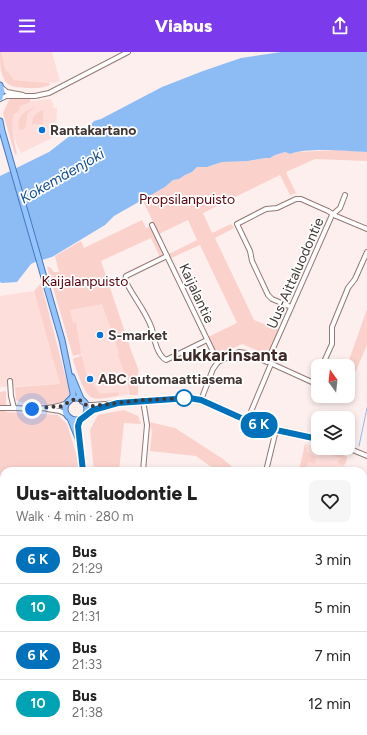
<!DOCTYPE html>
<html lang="en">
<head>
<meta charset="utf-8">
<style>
	body { margin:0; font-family:Figtree,sans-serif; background:#f6f6f6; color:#222; height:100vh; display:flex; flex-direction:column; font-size:15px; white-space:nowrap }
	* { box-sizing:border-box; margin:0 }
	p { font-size:13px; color:#767676 }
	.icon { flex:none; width:22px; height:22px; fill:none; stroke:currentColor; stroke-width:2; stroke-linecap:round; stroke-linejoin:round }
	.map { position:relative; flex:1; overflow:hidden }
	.details { position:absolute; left:0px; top:415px; width:367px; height:268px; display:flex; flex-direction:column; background:#fff; border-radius:12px 12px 0 0; box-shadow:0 2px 6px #0003 }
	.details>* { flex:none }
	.badge { padding:0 8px; border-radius:13px; font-size:14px; line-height:26px }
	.needle { width:26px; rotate:345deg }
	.fabs { position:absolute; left:311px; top:307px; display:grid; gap:8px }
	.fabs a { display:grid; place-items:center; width:44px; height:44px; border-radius:8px; background:#fff; box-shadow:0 2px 6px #0003; font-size:20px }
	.you { position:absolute; width:20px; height:20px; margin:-10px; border:3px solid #fff; border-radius:50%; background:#1a73e8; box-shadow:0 0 0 6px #1a73e833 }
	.map>.badge { position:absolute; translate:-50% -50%; box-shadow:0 0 0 2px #fff }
	.round { display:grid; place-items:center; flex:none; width:42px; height:42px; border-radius:8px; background:#f6f6f6 }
	.overview { display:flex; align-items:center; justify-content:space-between; height:68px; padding:0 16px }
	h1 { font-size:19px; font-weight:800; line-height:30px }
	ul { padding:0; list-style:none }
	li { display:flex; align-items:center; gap:12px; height:48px; padding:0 16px; border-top:1px solid #e0e0e0 }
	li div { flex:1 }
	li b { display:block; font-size:15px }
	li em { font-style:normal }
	li .badge { min-width:44px; font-weight:700; text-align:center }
	header { display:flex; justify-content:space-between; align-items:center; height:52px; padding:0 16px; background:#7c3aed; color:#fff; font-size:18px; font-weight:800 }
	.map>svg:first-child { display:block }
</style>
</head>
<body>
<header><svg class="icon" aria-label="menu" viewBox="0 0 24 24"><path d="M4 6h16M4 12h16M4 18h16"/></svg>Viabus<svg class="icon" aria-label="share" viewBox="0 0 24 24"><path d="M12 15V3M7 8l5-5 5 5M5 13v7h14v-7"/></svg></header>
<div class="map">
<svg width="367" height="683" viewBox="0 0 367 683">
	<rect width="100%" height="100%" fill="#fcefee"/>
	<g fill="#fddedb">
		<path d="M1,0H52L60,30L49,31L13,28L5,16Z"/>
		<path d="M50,47L52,49L54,56H57L56,84L21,101L14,86L9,64L25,50Z"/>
		<path d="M34,239L60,332L0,335V244Z"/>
		<path d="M103,251L127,322L128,343L98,346L84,328L70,258Z"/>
		<path d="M305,392L344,404L345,419H299Z"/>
		<path d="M147,679H175L174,683H152Z"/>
	</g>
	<g fill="#fbd1cc">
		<path d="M0,0H1L5,16L14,28L49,31L50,33C41,37 34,36 25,36C21,35 16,36 12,34C0,30 0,11 0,0Z"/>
		<path d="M10,46H29L30,48V50L19,55L20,57L17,61H14C10,75 14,88 17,102L15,103L3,61Z"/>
		<path d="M35,55L27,62L26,75L22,78L19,77C16,64 25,59 35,55Z"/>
		<path d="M42,58H43V72H32C32,64 36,62 42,58Z"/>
		<path d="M339,98L367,100V109L315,107L286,120L296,141L290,143L280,123L203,161L212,181L231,172L234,176L215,186L254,268L279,278L269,301L265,302L242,292L221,302L216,301L208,285L237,271L200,193L171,206L169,202L197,188L188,168L159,182L142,147L165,135L173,128L179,127L185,123L192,120L197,115H207L222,110L248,109L265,106H270L275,103L285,100L290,102L296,100Z"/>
		<path d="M142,168L146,176L152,174L164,200L163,204L158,206L159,203L151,186L101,209L132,301L139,319L138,320V343H129L127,323H125L118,303L119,300L102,252L70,258L73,271L76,270L81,302L73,304L47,215H50L54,220H59L55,204L81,189L84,196Z"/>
		<path d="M41,231L70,342C68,344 66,348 63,349C53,354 25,353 16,348L15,335L60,332L34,239Z"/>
		<path d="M367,257V293L348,337V314H347Z"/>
		<path d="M82,304L86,322L100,342L119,340L118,344C111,345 100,348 93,346C84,344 76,316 73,308L74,306Z"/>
		<path d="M6,339V360L58,363L67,372L79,411L80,419H4V559H0V340Z"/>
		<path d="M124,358L138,364L141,372L124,371L119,419H94L90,378L98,363Z"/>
		<path d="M149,370L175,376L223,407L237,419H217L196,404L150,399L152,380Z"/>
		<path d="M305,392L307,400L316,405L315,412L308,410L305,419H299Z"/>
		<path d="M333,399L344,403L347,405L346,411L342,413L339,411L338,410L341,406L332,404Z"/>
		<path d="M367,449V569L363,568V460Z"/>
	</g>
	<path fill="#8dbcf5" d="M281,0H367V100C348,99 306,95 290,102L285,100L275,103L270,106H265L248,109L222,110L207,115H197L192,120L185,123L179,127L173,128L165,135L114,164L105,173L52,205L35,210L31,212L17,230L2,231L0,230V124L49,100L71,83L90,74L94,69L101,67L162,35L203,19L241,6Z"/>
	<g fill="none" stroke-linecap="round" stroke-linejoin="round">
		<g stroke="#8dbcf5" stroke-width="1">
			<path d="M359,394L367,356"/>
			<path d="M79,683L84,679"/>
		</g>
		<defs>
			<g id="minor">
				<path d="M2,36L7,40L23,43"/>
				<path d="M0,47L6,44H35L49,41L128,0"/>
				<path d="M152,173L218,310"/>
				<path d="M167,204L126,224L125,228C133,245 146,259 152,277C154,287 157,303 166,308L207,288"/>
				<path d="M291,255L272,247L268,243L252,209L250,199L237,172L266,157L277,156L296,147H301L328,159L336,164L367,177"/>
				<path d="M270,311L314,331L318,324"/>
				<path d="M322,314L332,292V275L348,236L355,227L367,200"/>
				<path d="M10,329L11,344L14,356C31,357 51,358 67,351"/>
				<path d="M201,348L213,317L218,310L239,300L246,301L267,310L332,163L340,156L345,143"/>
				<path d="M86,353H92L189,346C211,349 228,362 249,370C271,378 295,382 318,387"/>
				<path d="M0,356H14"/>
				<path d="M47,357L60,359L66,362"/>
				<path d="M86,362L93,358L108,353"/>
				<path d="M247,369L271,312"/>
				<path d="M348,396L367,404"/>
				<path d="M143,419L147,373L143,348"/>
				<path d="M266,419L276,378"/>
				<path d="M363,648L367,649"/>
				<path d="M294,679L310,683"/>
				<path d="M11,683L12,679"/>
				<path d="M57,683L58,679"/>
				<path d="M202,683L203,679"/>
				<path d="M243,683L244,679"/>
				<path d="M336,683L338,679"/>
			</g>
			<g id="major">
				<path d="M0,33L2,39L0,46"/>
				<path d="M0,69L2,79L62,288L73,341V344L69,349"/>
				<path d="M72,325L82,349"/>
				<circle cx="76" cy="357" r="11"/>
				<path d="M70,366L78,386"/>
				<path d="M80,368L78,374L83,419"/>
				<path d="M110,683L111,679"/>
			</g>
		</defs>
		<use href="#minor" stroke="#937875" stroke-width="6"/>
		<use href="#major" stroke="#4879b8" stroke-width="7"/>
		<use href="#minor" stroke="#fff" stroke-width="4"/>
		<use href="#major" stroke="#94c4fe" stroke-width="5"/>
		<g stroke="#746867" stroke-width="1">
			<path d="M0,588L4,589"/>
			<path d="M139,679L144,683"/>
		</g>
	</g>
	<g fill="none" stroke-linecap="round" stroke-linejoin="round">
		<defs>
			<path id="line" d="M83,419L78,374L80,368L93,358L118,351L189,346L201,348L250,370L276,378L318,387"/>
		</defs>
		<use href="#line" stroke="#fff" stroke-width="9"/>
		<use href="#line" stroke="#0072bc" stroke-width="6"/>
		<path stroke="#423635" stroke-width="4" stroke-dasharray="0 7.2" d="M32,357L62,354L72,348L76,347L82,349L86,353L92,354L143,348L189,346H184"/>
	</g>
	<g fill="#0273da" stroke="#fff" stroke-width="1.5">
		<circle cx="42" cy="78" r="4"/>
		<circle cx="100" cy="283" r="4"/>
		<circle cx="90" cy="327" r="4"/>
	</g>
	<circle fill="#fff" stroke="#0072bc" stroke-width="2" cx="184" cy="346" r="8"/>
	<g text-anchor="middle" stroke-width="3.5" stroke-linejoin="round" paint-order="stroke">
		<g font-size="14" font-weight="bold" fill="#423635" stroke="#fff" text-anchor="start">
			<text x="50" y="83">Rantakartano</text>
			<text x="108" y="288">S-market</text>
			<text x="98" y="332">ABC automaattiasema</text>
		</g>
		<g font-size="14" fill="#5b0009" stroke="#fff">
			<text x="187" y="152">Propsilanpuisto</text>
			<text x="85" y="234">Kaijalanpuisto</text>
		</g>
		<g font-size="14" fill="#423635" stroke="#fff">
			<text transform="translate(295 221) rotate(-66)" y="5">Uus-Aittaluodontie</text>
			<text transform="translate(197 241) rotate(65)" y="5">Kaijalantie</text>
		</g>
		<g font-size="15" font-style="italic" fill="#175191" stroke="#fff">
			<text transform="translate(62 124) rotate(-30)" y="5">Kokemäenjoki</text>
		</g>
		<g font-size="18" font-weight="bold" fill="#3e2826" stroke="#fff">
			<text x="230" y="309">Lukkarinsanta</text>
		</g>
	</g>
</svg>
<div class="fabs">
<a><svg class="needle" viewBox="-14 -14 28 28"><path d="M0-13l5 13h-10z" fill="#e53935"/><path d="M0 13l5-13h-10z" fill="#767676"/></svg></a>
<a><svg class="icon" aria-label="layers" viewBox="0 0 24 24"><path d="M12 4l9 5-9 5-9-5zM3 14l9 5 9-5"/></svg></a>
</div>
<div class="you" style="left:32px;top:357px"></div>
<b class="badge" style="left:259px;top:373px;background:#0072bc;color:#fff">6 K</b>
<section class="details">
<div class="overview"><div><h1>Uus-aittaluodontie L</h1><p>Walk · 4 min · 280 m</p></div><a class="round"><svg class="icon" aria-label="heart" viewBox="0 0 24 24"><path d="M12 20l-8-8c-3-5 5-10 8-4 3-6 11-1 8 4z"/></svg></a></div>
<ul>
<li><span class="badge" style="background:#0072bc;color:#fff">6 K</span><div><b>Bus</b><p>21:29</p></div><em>3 min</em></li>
<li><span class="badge" style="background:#00a3b4;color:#fff">10</span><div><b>Bus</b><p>21:31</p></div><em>5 min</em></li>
<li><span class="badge" style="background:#0072bc;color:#fff">6 K</span><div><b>Bus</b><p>21:33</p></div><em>7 min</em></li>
<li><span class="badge" style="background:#00a3b4;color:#fff">10</span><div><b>Bus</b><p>21:38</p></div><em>12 min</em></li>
</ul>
</section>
</div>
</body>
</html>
